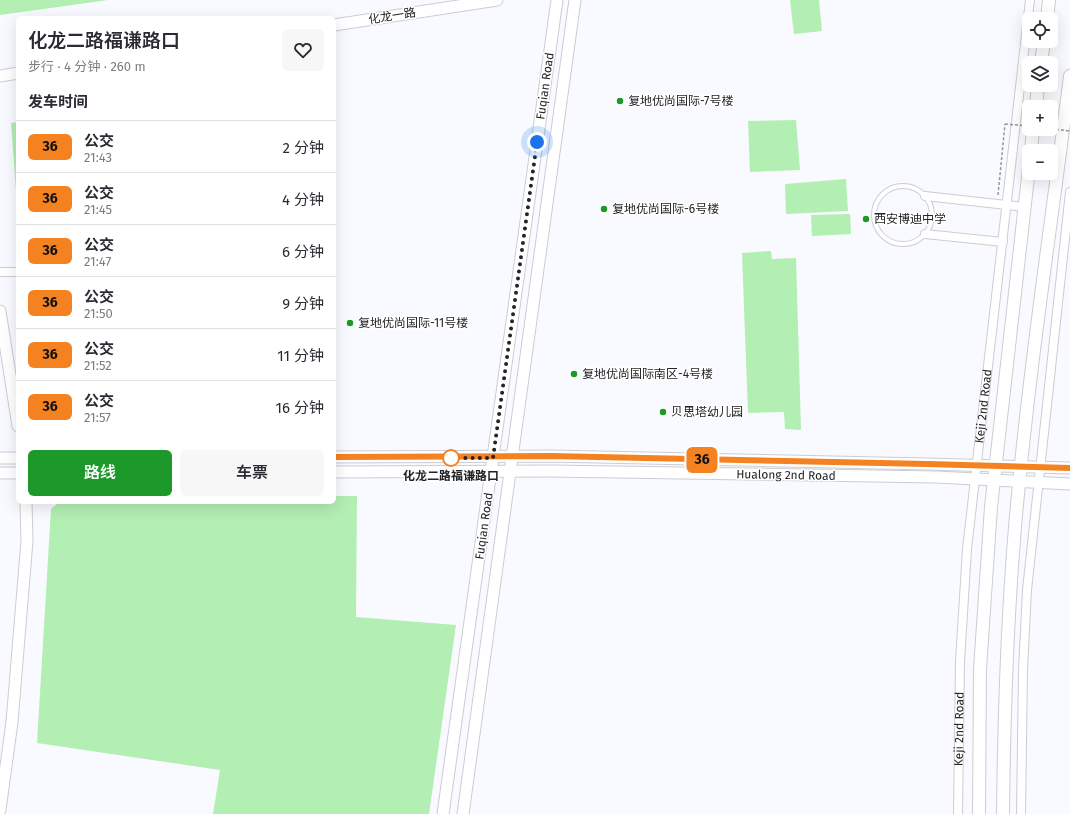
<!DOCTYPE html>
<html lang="zh">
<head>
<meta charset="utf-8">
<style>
	body { margin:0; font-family:"Fira Sans","Noto Sans SC",sans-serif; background:#f7f7f7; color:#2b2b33; height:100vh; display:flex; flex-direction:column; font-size:15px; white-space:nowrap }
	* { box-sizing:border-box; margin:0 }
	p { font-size:13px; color:#7c7c81 }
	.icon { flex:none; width:22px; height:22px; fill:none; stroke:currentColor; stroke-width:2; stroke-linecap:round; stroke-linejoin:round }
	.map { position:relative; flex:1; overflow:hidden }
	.drawer { position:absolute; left:16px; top:16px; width:320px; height:488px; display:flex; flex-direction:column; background:#fff; border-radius:6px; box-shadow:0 4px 16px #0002 }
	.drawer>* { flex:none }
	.badge { padding:0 8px; border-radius:6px; font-size:14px; line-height:26px }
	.controls { position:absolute; left:1022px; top:12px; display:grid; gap:8px }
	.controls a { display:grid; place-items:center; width:36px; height:36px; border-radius:6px; background:#fff; box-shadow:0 4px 16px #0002; font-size:20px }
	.you { position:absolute; width:20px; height:20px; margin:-10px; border:3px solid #fff; border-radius:50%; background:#1a73e8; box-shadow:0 0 0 6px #1a73e833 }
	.map>.badge { position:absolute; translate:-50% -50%; box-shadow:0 0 0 2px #fff }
	h2 { padding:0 12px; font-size:15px; line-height:36px }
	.round { display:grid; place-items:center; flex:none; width:42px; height:42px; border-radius:6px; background:#f7f7f7 }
	.overview { display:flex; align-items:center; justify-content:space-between; height:68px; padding:0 12px }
	h1 { font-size:19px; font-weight:600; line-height:30px }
	.action { display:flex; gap:8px; margin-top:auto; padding:8px 12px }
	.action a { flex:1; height:46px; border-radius:6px; background:#1d982a; color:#fff; font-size:16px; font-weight:600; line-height:46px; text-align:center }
	.action a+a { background:#f7f7f7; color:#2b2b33 }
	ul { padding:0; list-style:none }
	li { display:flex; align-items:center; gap:12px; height:52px; padding:0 12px; border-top:1px solid #e1e1e2 }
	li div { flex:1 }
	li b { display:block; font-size:15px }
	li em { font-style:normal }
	li .badge { min-width:44px; font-weight:700; text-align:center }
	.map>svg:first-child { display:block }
</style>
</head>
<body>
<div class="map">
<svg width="1070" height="814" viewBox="0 0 1070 814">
	<rect width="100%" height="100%" fill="#f9faff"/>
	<g fill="#b3eeb2">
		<path d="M0,0H108L0,15Z"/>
		<path d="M790,0H819L822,31L794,34Z"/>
		<path d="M796,120L800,170L750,172L748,121Z"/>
		<path d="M18,122V217L11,123Z"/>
		<path d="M846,179L848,211L786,214L785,184Z"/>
		<path d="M850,214L851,234L812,236L811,215Z"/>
		<path d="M771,251L772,259L796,258L801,430L785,429L784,412L748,413L742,253Z"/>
		<path d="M334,496H357L356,617L456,625L429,814H213L220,770L37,743L51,509L59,502H334Z"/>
	</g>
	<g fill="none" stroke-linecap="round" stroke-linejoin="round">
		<defs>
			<circle id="service" cx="903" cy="215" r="29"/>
			<g id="minor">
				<path d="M925,196L1025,207"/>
				<path d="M925,234L1003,242"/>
				<path d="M0,272H18"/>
				<path id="s1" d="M958,814L960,661L967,549L1030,0"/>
				<path d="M1021,814L1023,670L1027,590L1070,192"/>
			</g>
			<g id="tertiary">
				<path d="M334,25L497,0"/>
				<path d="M0,76L18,73"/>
				<path d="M0,311L18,426"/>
				<path d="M334,457L550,456L927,464L1070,468"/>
				<path d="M0,458H18"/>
				<path d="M334,472L550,471L937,477L1070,484"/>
				<path d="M0,473H18"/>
				<path d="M0,810L12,722L27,541L26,502"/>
				<path d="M443,814L557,0"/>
				<path d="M463,814L575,0"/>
			</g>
			<g id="secondary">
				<path d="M1047,19L1049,0"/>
				<path d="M1041,63L1044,41"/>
				<path d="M1036,107L1038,85"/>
				<path d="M1031,151L1033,129"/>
				<path d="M979,814L980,669L991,507L1029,168"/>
				<path d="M1003,814C1004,718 1007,623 1015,527C1028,376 1051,226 1070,76"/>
			</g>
		</defs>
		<use href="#service" stroke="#cccdd3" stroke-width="6"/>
		<use href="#minor" stroke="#cccdd3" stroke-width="10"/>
		<use href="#tertiary" stroke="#cccdd3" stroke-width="13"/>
		<use href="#secondary" stroke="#cccdd3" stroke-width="14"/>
		<path stroke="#96969a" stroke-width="1.5" stroke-dasharray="3 2" stroke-linecap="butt" d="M998,195L1005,124"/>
		<use href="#service" stroke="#fff" stroke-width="4"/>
		<use href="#minor" stroke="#fff" stroke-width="8"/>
		<use href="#tertiary" stroke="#fff" stroke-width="11"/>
		<use href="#secondary" stroke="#fff" stroke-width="12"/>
		<g stroke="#96969a" stroke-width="1.5" stroke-dasharray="3 2" stroke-linecap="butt">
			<path d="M1005,124L1029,126"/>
			<path d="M1051,129L1070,131"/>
		</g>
	</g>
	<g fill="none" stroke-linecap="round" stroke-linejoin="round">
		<defs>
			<path id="line" d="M334,457L550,456L927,464L1070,468"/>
		</defs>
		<use href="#line" stroke="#fff" stroke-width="9"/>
		<use href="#line" stroke="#f58220" stroke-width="6"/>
		<path stroke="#242426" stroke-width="4" stroke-dasharray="0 7.2" d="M451,458H493L537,142"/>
	</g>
	<g fill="#1d982a" stroke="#fff" stroke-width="1.5">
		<circle cx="620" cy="101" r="4"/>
		<circle cx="604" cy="209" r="4"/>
		<circle cx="866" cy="219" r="4"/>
		<circle cx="350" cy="323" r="4"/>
		<circle cx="574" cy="374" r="4"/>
		<circle cx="663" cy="412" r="4"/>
	</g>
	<circle fill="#fff" stroke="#f58220" stroke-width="2" cx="451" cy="458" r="8"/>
	<g text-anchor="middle" stroke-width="3" stroke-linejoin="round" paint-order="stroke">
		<g font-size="12" fill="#242426" stroke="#fff">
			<text transform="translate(392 16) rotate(-9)" y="4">化龙一路</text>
			<text transform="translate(545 86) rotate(-82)" y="4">Fuqian Road</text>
			<text dy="4" stroke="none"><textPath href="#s1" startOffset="409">Keji 2nd Road</textPath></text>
			<text transform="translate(786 475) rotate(1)" y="4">Hualong 2nd Road</text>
			<text transform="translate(484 526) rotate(-82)" y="4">Fuqian Road</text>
			<text dy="4" stroke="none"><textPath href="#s1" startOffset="85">Keji 2nd Road</textPath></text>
		</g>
		<g font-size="12" fill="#242426" stroke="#fff" text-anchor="start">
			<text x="628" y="105">复地优尚国际-7号楼</text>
			<text x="612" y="213">复地优尚国际-6号楼</text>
			<text x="874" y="223">西安博迪中学</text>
			<text x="358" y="327">复地优尚国际-11号楼</text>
			<text x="582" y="378">复地优尚国际南区-4号楼</text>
			<text x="671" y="416">贝思塔幼儿园</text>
		</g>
		<g font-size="12" font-weight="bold" fill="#242426" stroke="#fff">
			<text x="451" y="480">化龙二路福谦路口</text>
		</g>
	</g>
</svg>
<div class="controls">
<a><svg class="icon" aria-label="locate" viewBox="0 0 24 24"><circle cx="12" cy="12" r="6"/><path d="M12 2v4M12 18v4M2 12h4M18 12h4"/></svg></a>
<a><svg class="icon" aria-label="layers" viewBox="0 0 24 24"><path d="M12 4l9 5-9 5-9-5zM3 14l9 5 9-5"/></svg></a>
<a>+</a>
<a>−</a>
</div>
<div class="you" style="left:537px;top:142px"></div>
<b class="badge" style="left:702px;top:460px;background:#f58220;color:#111">36</b>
<section class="drawer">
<div class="overview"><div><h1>化龙二路福谦路口</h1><p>步行 · 4 分钟 · 260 m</p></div><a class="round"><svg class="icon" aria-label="heart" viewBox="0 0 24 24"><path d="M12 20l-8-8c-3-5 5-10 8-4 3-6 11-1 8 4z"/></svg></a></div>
<h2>发车时间</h2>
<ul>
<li><span class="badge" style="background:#f58220;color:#111">36</span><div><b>公交</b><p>21:43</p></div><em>2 分钟</em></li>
<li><span class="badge" style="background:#f58220;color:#111">36</span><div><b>公交</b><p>21:45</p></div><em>4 分钟</em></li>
<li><span class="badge" style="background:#f58220;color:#111">36</span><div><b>公交</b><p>21:47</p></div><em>6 分钟</em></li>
<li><span class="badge" style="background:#f58220;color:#111">36</span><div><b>公交</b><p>21:50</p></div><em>9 分钟</em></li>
<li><span class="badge" style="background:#f58220;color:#111">36</span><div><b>公交</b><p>21:52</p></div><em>11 分钟</em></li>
<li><span class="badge" style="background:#f58220;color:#111">36</span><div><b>公交</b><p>21:57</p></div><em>16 分钟</em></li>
</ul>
<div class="action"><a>路线</a><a>车票</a></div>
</section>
</div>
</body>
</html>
